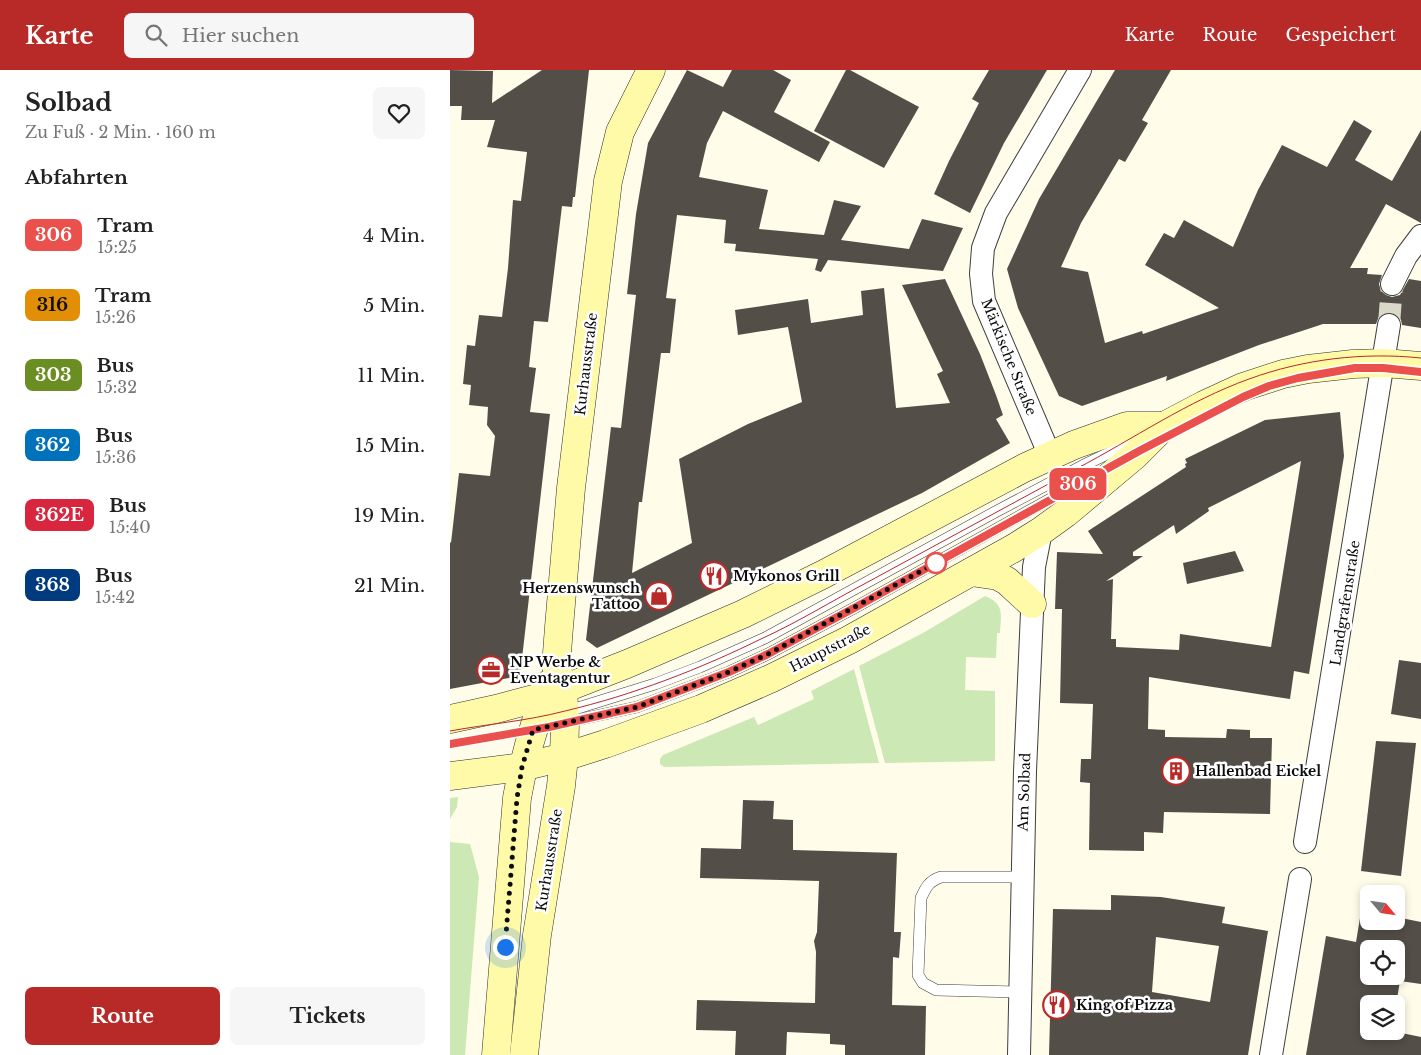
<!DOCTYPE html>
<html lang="de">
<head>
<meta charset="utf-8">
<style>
	body { margin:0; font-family:"Libre Baskerville",serif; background:#f6f6f6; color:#222; height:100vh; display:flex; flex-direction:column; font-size:19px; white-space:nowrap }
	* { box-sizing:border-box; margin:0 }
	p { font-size:16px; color:#767676 }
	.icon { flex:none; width:28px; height:28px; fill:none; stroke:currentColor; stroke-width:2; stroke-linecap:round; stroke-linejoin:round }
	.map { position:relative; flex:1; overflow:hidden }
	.sheet { display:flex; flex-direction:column; background:#fff; width:450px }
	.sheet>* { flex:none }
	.badge { padding:0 10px; border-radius:8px; font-size:18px; line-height:32px }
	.needle { width:32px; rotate:119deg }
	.fabs { position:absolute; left:910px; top:815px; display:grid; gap:10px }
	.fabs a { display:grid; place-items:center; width:45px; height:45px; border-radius:8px; background:#fff; box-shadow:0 2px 8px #0003; font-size:25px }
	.you { position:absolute; width:25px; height:25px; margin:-12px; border:4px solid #fff; border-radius:50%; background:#1a73e8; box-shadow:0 0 0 8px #1a73e833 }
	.map>.badge { position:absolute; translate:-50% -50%; box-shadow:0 0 0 2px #fff }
	h2 { padding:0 25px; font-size:19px; line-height:45px }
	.round { display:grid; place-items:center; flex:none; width:52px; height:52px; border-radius:8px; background:#f6f6f6 }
	.overview { display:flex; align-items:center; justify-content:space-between; height:85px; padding:0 25px }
	h1 { font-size:24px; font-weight:800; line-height:38px }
	.cta { display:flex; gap:10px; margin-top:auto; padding:10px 25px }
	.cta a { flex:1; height:58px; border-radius:8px; background:#b82a27; color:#fff; font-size:20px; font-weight:800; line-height:58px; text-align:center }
	.cta a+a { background:#f6f6f6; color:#222 }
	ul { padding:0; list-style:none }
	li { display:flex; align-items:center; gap:15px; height:70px; padding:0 25px }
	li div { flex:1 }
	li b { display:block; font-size:19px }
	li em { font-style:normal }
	li .badge { min-width:55px; font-weight:700; text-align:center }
	header { display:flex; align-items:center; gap:30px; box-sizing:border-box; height:70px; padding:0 25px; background:#b82a27; color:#fff }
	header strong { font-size:24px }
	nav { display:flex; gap:28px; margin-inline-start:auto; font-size:18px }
	.search { width:350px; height:45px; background:#f6f6f6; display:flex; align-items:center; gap:12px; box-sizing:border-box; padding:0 18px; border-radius:8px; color:#767676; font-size:19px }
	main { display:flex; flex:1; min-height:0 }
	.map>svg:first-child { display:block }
</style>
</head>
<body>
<header>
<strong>Karte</strong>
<div class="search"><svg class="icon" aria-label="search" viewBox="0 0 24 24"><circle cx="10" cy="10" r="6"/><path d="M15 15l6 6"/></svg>Hier suchen</div>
<nav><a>Karte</a><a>Route</a><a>Gespeichert</a></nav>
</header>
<main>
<section class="sheet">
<div class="overview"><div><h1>Solbad</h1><p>Zu Fuß · 2 Min. · 160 m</p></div><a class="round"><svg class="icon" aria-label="heart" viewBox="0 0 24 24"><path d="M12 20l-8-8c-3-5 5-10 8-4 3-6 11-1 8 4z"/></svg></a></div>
<h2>Abfahrten</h2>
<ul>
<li><span class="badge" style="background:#ea504c;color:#fff">306</span><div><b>Tram</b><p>15:25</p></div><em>4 Min.</em></li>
<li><span class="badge" style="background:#e28e07;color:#111">316</span><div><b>Tram</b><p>15:26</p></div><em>5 Min.</em></li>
<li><span class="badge" style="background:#6b8e23;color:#fff">303</span><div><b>Bus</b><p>15:32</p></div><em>11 Min.</em></li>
<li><span class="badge" style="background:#0072bc;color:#fff">362</span><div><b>Bus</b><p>15:36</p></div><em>15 Min.</em></li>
<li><span class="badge" style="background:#d7263d;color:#fff">362E</span><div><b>Bus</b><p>15:40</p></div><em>19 Min.</em></li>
<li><span class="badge" style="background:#003b80;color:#fff">368</span><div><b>Bus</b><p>15:42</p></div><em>21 Min.</em></li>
</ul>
<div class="cta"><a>Route</a><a>Tickets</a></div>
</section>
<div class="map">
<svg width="971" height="985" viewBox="0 0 971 985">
	<rect width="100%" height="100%" fill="#fffcea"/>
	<g fill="#cce8b5">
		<path d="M535,526C555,534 551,545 550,563H547L546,588L516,587L515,620L545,621V691L435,693L409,596L473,563Z"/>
		<path d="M404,599L429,693L214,697L210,694V689L213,685L304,647L308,655L364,629L361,621Z"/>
		<path d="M8,727L7,737L0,749V728Z"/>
		<path d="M0,772L20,774L29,807L15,985H0Z"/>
	</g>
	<g fill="#544e48" fill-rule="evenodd">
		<path d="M0,0L43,1L42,33L92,0H139L125,127H123L122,137L112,136L98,252L84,251L79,297L86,298L80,342L100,344L70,606L0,619V472L1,473L9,403L40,406L45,366L37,355L38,337L19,335L21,315L13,314L17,275L25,276L29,245L52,247L58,198L63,130L71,131L77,82L37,77L45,50H11L12,36H0Z"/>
		<path d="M237,0L273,17L282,0H323L341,10L324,42L380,72L369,92L273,41L257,73L249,107L318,120L309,159L374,165L384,130L411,136L391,170L459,179L472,149L513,158L493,201L378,190L371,202L365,200L368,189L285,181L286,174L274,173L276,150L227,145L216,228L226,229L220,283H211L192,432H189L182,503L242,473L229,389L298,354L352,332L338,257L288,265L285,240L358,229L361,253L413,245L411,221L434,218L446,338L500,333L487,304L493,301L452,215L495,209L530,284L546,325L553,345L546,349L560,373L472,423L147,578L136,570L161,357L171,358L186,225L177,224L186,144L198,73Z"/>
		<path d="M396,0H400L469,37L434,98L364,61Z"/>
		<path d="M539,0H597L554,73L520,143L484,124L499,91L529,33L522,29Z"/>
		<path d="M665,0H721L692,50L698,53L675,92L669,89L631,153L611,197L638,202L655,273L692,261L693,264L769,238L695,195L714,163L724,168L734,150L783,177L808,120L832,75L877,97L904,50L922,61L905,90L942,111L971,60V153L936,134L900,198H918L917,204L932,205L929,214L931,221L936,225L942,227L950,225L959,209L971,211V258L952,255L951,250L948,245L941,242L935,243L929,246L926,254H873L809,275L716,311L717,306L632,336L609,326L568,238L557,199L589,129Z"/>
		<path d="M890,342L894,386L859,604L844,601L840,629L699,607L698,659L715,660V667L776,668L777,659L800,660V668H822L820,744L714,742L713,763L694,762V781L639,780L640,713L630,712L631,689H641L643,634L610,633L612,539H605L607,482L653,484L638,461L736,397L735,394L737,393L735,389L815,350ZM851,391L821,577L730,564L729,580L666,577V569H661L663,509L656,511L693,486H683V482L724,455L726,464L759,441L758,438Z"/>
		<path d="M785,481L794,501L737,514L733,493Z"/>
		<path d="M949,590L971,593V649L941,644Z"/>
		<path d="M926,671L966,673L951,806L911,801Z"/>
		<path d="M293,730L324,731L323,749L343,750V780L447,783L444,862H451L449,888L443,887L442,935L476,936L475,985H395V975L380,974V964L337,962L336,985H285L286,961L246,960L247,930L365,933L366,882L364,871L367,862L369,811L250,808L251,778L291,779Z"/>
		<path d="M661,825L711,827L775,837L772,853L818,861L798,985H599L603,839L661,840ZM706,867L769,876L760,932L702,922Z"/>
		<path d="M911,842L919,843V851H946V847L971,852V914L950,911L946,935V934H919V961H942L971,967V985H856L876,866L906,872ZM919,879H946V906H919Z"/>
	</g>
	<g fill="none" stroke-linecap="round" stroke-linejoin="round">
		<path stroke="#dbd8c9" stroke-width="22" stroke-dasharray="22 11" stroke-linecap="butt" d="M939,255L942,214"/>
		<defs>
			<g id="lane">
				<path d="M115,642L205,614L250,597L315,568L547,441L632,396L688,369"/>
				<path d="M85,659L187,637L279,602L318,584L406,537L631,412L644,403"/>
				<path d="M570,922L486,920L473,913L468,905L471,828C476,817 479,811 491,807H572"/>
			</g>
			<g id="street">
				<path d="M942,214L956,186L971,166"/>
				<path d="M600,386L534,231L531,204L533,178L546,143L630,0"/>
				<path d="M855,772L939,255"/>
				<path d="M569,985L575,701L584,497L591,461"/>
				<path d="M821,985L850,809"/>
			</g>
			<g id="secondary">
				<path d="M521,502L548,506L557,511L582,534"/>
				<path d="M0,649L46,639L95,626L177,594L293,544L374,504L574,398L624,375L677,356H714"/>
				<path d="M0,706L72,697L114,687L155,674L251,639L320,609L399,570L564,478L591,461L616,443L684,386L714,356L754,335L793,317L833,304L858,299L903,294L934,293L971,296"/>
				<path d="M46,985L67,728C74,688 85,651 99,614"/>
				<path d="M74,985L87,865L111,716L114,687L115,653L113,619L106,596L109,557L121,418L158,111L170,62L201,0"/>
			</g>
		</defs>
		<use href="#lane" stroke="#3f3f3f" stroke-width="12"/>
		<use href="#street" stroke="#3f3f3f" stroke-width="24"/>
		<use href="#secondary" stroke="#2e2e2e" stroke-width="29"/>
		<use href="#lane" stroke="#fff" stroke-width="11"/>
		<use href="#street" stroke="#fff" stroke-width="22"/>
		<use href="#secondary" stroke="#fefaa7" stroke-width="28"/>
		<g stroke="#b82a27" stroke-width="1">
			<path d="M0,661C38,654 77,651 115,641C183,625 250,599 313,568C348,552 382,531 416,513C486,475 556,437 626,399C683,369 738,331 799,309C854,289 913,282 971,288"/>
			<path d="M0,674L115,653L187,637L279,602L318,584L406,537L691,380L793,327L819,316L848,308L905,298H933L971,302"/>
		</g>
	</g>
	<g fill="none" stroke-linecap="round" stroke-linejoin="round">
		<defs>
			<path id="line" d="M0,674L99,657L187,637L279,602L318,584L406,537L691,380L793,327L819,316L848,308L905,298H933L971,302"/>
		</defs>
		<use href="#line" stroke="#fff" stroke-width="11"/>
		<use href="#line" stroke="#ea504c" stroke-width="8"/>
		<path stroke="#0c0c0c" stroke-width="5" stroke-dasharray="0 9" d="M55,877L67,728L72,697L83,660L187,637L279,602L318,584L486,493"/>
	</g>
	<defs>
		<symbol id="restaurant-ring" viewBox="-11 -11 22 22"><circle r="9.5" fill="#fff" stroke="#b82a27" stroke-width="1.5"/><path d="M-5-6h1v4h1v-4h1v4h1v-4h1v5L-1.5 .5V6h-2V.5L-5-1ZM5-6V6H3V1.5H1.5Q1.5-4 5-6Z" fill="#b82a27"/></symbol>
		<symbol id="shop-ring" viewBox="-11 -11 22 22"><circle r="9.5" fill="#fff" stroke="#b82a27" stroke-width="1.5"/><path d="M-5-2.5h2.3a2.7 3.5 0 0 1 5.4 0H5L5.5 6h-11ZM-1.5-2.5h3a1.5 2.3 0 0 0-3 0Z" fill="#b82a27"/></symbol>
		<symbol id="office-ring" viewBox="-11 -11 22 22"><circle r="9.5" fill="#fff" stroke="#b82a27" stroke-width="1.5"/><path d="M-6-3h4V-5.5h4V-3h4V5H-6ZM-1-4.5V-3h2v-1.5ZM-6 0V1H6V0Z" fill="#b82a27"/></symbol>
		<symbol id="building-ring" viewBox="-11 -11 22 22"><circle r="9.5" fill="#fff" stroke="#b82a27" stroke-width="1.5"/><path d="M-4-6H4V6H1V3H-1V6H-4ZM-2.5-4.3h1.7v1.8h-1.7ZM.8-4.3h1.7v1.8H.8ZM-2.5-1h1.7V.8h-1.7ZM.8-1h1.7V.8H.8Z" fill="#b82a27"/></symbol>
	</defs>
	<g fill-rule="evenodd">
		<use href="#restaurant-ring" x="248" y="490" width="32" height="32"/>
		<use href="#shop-ring" x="193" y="510" width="32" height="32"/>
		<use href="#office-ring" x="25" y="584" width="32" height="32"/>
		<use href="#building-ring" x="710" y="685" width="32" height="32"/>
		<use href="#restaurant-ring" x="591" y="919" width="32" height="32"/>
	</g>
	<circle fill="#fff" stroke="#ea504c" stroke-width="2.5" cx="486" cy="493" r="10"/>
	<g text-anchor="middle" stroke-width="5" stroke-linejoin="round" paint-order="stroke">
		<g font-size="14" fill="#0c0c0c" stroke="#fff">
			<text transform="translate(559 287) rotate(68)" y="5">Märkische Straße</text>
			<text transform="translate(136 294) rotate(-83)" y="5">Kurhausstraße</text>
			<text transform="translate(895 533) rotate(-81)" y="5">Landgrafenstraße</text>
			<text transform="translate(380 578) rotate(-27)" y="5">Hauptstraße</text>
			<text transform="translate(574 722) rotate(-88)" y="5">Am Solbad</text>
			<text transform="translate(99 790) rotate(-81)" y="5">Kurhausstraße</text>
		</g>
		<g font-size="14" font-weight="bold" fill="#0c0c0c" stroke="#fff" text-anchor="start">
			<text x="283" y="511">Mykonos Grill</text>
			<text x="190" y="523" text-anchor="end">Herzenswunsch<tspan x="190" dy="16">Tattoo</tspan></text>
			<text x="60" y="597">NP Werbe &amp;<tspan x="60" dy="16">Eventagentur</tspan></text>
			<text x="745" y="706">Hallenbad Eickel</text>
			<text x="626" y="940">King of Pizza</text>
		</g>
	</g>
</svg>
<div class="fabs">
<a><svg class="needle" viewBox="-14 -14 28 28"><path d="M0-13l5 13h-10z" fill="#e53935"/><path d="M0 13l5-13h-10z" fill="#767676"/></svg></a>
<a><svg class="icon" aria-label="locate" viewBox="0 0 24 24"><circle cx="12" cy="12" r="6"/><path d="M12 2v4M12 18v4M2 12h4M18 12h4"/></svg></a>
<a><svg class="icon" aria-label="layers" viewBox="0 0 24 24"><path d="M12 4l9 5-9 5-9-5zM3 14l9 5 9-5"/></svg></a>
</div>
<div class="you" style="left:55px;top:877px"></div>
<b class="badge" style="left:628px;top:414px;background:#ea504c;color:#fff">306</b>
</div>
</main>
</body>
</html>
